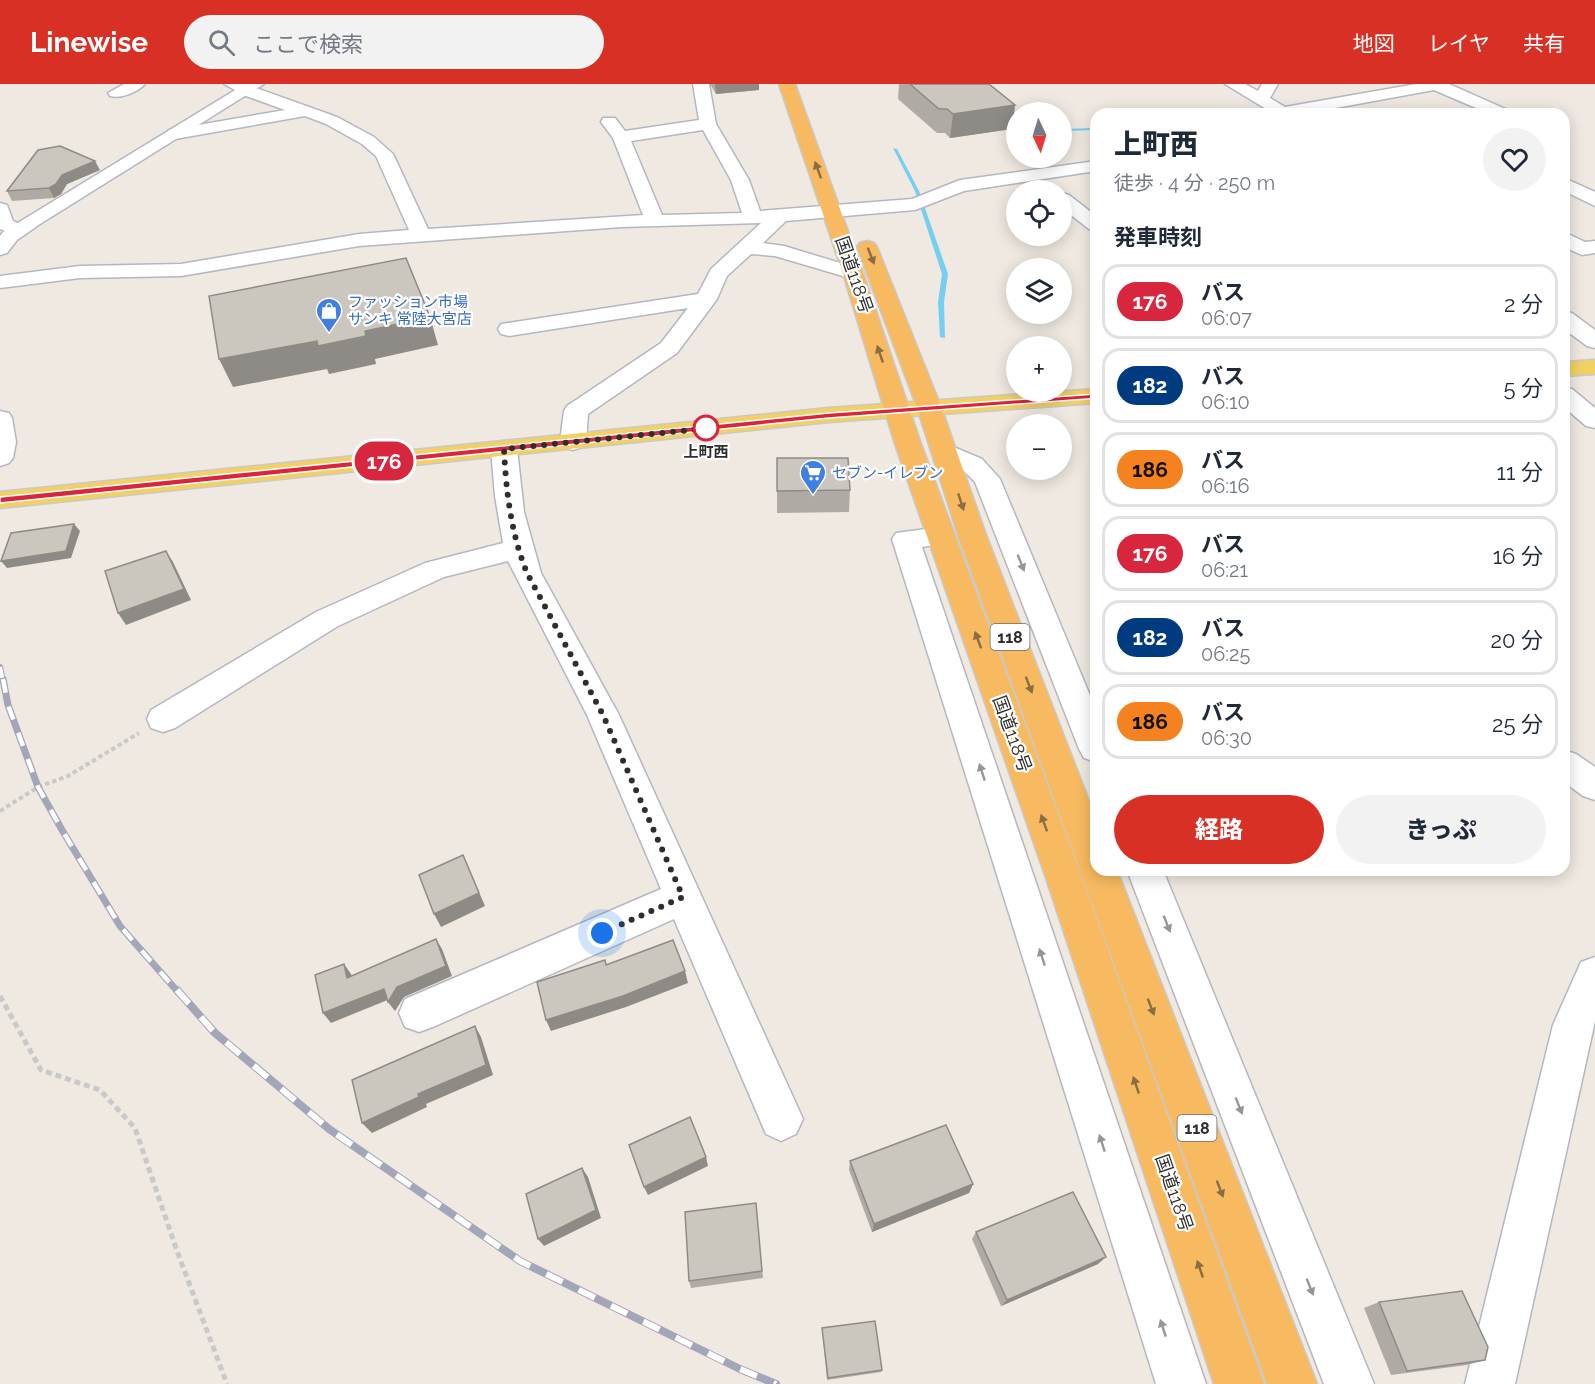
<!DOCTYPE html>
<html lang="ja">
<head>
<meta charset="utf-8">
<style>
	body { margin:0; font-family:Raleway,"Noto Sans JP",sans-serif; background:#f2f2f3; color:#1f2937; height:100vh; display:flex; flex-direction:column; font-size:22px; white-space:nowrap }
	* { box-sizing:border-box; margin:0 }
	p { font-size:20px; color:#747a83 }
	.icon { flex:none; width:33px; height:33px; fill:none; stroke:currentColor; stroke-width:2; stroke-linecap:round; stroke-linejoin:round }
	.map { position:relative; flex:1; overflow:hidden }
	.details { position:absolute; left:1090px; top:24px; width:480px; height:768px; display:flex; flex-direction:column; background:#fff; border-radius:18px; box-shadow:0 3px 15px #0003 }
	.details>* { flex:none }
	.badge { padding:0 12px; border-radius:20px; font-size:21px; line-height:39px }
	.needle { width:39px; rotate:176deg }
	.tools { position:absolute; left:1006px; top:18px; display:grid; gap:12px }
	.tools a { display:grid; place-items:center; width:66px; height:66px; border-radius:50%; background:#fff; box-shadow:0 3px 15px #0003; font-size:30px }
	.you { position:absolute; width:30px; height:30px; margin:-15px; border:4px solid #fff; border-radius:50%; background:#1a73e8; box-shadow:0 0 0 9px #1a73e833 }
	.map>.badge { position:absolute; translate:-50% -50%; box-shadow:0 0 0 3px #fff }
	h2 { padding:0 24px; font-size:22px; line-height:54px }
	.round { display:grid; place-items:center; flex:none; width:63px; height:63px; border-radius:32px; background:#f2f2f3 }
	.summary { display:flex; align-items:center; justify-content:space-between; height:102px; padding:0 24px }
	h1 { font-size:28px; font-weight:800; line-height:45px }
	.cta { display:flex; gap:12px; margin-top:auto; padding:12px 24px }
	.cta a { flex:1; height:69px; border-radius:36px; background:#d93025; color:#fff; font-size:24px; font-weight:800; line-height:69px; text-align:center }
	.cta a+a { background:#f2f2f3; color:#1f2937 }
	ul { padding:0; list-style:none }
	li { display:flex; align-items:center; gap:18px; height:75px; margin:0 12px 9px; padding:0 12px; border:3px solid #e0e1e3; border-radius:18px }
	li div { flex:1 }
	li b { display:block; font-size:22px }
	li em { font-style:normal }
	li .badge { min-width:66px; font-weight:700; text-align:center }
	header { display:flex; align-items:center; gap:36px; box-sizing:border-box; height:84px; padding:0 30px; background:#d93025; color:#fff }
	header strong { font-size:28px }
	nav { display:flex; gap:33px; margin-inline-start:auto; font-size:21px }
	.search { width:420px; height:54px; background:#f2f2f3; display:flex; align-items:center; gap:15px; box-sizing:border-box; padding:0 21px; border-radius:33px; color:#747a83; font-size:22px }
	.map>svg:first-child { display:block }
</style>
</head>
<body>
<header>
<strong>Linewise</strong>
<div class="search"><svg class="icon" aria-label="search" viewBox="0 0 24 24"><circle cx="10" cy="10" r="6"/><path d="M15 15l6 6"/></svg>ここで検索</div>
<nav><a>地図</a><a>レイヤ</a><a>共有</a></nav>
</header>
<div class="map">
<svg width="1595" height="1300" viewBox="0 0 1595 1300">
	<rect width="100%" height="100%" fill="#efe9e1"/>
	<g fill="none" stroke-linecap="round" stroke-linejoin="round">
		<g fill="#75cff0" fill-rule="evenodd">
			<path d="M1096,44V46L1062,47V45Z"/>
			<path d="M893,64L897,65L919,107L948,190L944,218L945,254L940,253L938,218L942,190L915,107Z"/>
		</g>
		<defs>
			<g id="minor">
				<path d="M124,0H145C138,8 121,15 110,12L108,9Z"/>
				<path d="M224,0H245L337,33L374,53L393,70L428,145L643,131L613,54L601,38L603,34H615L625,47L699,36L693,0H709L716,40L749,96L760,127L912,115L960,96L1096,77V87L964,107L915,126L786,137L763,159L784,162L860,185L863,189L860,193L853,195L775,172L751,170L727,192L717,215L677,269L588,330L586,358L582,363L573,366L564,363L560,358L564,327L567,322L661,259L688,224L509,252L501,250L498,245L501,240L698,210L711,185L761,139L622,143L359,162L181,192L80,194L0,204V192L80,182L181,180L359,150L409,146L376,72L362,60L326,40L305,32L175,55L169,54L166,50L169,46L175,45L285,26L246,12ZM703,46L731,96L742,129L662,131L631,57Z"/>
				<path d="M1225,0H1245L1258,7L1262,0H1278L1270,14L1285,23L1416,0H1449L1510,27L1512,30H1490L1434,6L1303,30H1260L1266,25Z"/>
				<path d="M1564,94L1595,108V122L1564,107Z"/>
				<path d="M1062,109L1069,111L1096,132V147L1089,145L1062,124Z"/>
				<path d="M0,119L7,121L13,137L25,142L28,146L25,150L18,152L0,145Z"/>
				<path d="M1564,148L1585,158L1595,157V169L1582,171L1564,163Z"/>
				<path d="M1564,228L1572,229L1595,246V264L1587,262L1564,245Z"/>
				<path d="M1564,303L1572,305L1595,324V344L1586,342L1564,323Z"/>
				<path d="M3,350L12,353L16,358L13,374L9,379L0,382V351Z"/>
				<path d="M504,357L513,360L517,365L524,428L541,489L619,631L803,1035L796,1050L781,1057L766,1050L674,835L433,943L419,948L405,943L399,929L405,915L661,805L587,631L508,477L444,493L338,542L175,644L163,648L151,644L147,635L151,626L316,528L425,479L503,459L495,412L491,365L495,360Z"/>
				<path d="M944,359L982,375L1000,395L1096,626V678L1084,674L1079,665L975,398L964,387L935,372L931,367L935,362Z"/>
				<path d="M941,443L951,446L955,452L951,458L922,463L1206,1300H1156L892,455L896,449Z"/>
				<path d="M1564,666L1576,670L1595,683V716L1583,712L1564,698Z"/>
				<path d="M1127,786H1163L1374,1300H1324Z"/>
				<path d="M1595,873V937L1515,1300H1465L1553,941L1581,878Z"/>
			</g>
			<g id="tertiary">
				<path d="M245,0H264L40,140L17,156L7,169L0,171V152L3,148Z"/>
				<path d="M0,327L9,329L12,334L16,358L12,363L0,365Z"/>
			</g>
			<g id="primary">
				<path d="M1595,276V290L1564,292V278Z"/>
				<path d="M1096,305V319L829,338L0,424V408L829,324Z"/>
			</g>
			<g id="trunk">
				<path d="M779,0H795L863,189L921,360L1082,794L1264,1300H1214L1046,794L895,360L843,189Z"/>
				<path d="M867,157L874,159L877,163L941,323L986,451L1096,735V786H1117L1317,1300H1267L958,451L917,323L857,163L860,159Z"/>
			</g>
		</defs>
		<use href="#minor" stroke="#b4b7c1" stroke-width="3"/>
		<use href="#tertiary" stroke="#b4b7c1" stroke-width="3"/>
		<use href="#primary" stroke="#c9c9c9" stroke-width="3"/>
		<use href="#trunk" stroke="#c9c9c9" stroke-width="3"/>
		<path stroke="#c9c9c9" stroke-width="4" stroke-dasharray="4.5 3" stroke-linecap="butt" d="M0,727L38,703L68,692L139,649"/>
		<path stroke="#c9c9c9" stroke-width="5" stroke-dasharray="6 4" stroke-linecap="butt" d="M0,912L41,986L100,1006L135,1044L177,1167L227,1300"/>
		<use href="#minor" fill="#fff" fill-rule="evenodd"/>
		<use href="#tertiary" fill="#fff" fill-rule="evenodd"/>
		<use href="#primary" fill="#f2d163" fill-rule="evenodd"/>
		<use href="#trunk" fill="#f8ba60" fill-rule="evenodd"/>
		<defs>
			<path id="rail-far2" d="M0,583L3,597"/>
			<path id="rail-far1" d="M3,595L8,621L38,703L62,746L120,842L178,908"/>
			<path id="rail" d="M177,906L215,949L329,1045L520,1177L740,1285L776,1300"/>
		</defs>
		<use href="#rail-far2" stroke="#a3a6b8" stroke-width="6"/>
		<use href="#rail-far1" stroke="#a3a6b8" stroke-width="7"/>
		<use href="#rail" stroke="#a3a6b8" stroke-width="8"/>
		<use href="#rail-far2" stroke="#fff" stroke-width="4" stroke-dasharray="11" stroke-linecap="butt"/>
		<use href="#rail-far1" stroke="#fff" stroke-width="4.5" stroke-dasharray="14" stroke-linecap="butt"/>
		<use href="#rail" stroke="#fff" stroke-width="6" stroke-dasharray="18" stroke-linecap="butt"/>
	</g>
	<g fill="#afaba4">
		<path d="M710,0H759V6L716,10Z"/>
		<path d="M899,0H989L1015,21L1012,45L950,54L945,49H937L898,15Z"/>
		<path d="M100,86L67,100L61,110L54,114L12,117L7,107Z"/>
		<path d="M777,374L850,406L849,428L777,429Z"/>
		<path d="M850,1077L973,1100L969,1109L872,1148L849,1086Z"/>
		<path d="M756,1119L763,1194L691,1204L689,1197Z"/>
		<path d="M976,1148L1098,1180L1001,1222L972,1155Z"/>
		<path d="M1379,1218L1485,1276L1467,1281L1391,1291L1364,1224Z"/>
		<path d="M822,1244L882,1286L881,1288L827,1296Z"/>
	</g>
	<g fill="#8e8b86">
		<path d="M715,0H759V6L716,10Z"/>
		<path d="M1015,21L1012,45L950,54L953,30Z"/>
		<path d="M95,77L100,86L67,100L61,110L54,114L49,104L62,91Z"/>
		<path d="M430,233L438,261L375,275L376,280L329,290L327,285L233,303L219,275L317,257Z"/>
		<path d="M74,440L80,447L71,474L7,484L1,477Z"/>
		<path d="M166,467L173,478L191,516L126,541L118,529Z"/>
		<path d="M463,771L485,822L441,843L434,830Z"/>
		<path d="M436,855L442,865L452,892L404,913L395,927L388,918L390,915L331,939L323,929L384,905L397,903Z"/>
		<path d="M344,880L351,890L355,904L347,894Z"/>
		<path d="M685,887L688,899L626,923L551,947L546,936Z"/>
		<path d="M475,942L481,953L493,991L426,1020L427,1023L372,1049L362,1039L418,1010Z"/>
		<path d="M706,1073L708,1082L648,1111L644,1103Z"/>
		<path d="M582,1084L588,1093L601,1134L544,1162L538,1155Z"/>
		<path d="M973,1100L969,1109L872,1148L874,1140Z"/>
		<path d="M1106,1173L1098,1180L1001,1222L1007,1216Z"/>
	</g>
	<g fill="#cbc7bf" stroke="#8e8b86" stroke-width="1.5">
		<path d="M910,0H989L1015,21L953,30L947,25H939Z"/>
		<path d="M60,62L95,77L62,91L56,100L49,104L7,107L38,66Z"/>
		<path d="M406,174L430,233L365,247L366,252L318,262L317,257L219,275L209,212Z"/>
		<path d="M777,374H848L850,406L777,407Z"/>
		<path d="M74,440L66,467L1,477L11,449Z"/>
		<path d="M166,467L184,505L118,529L105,487Z"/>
		<path d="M463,771L479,809L434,830L419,791Z"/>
		<path d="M436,855L446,882L397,903L388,918L384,905L323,929L315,891L344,880L347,894Z"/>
		<path d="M673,856L685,887L623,912L546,936L537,898L605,876L606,881Z"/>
		<path d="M475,942L486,981L418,1010L419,1013L362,1039L352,996Z"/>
		<path d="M690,1033L706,1073L644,1103L629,1061Z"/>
		<path d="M946,1041L973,1100L874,1140L850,1077Z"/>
		<path d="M582,1084L596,1126L538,1155L526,1110Z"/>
		<path d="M1073,1108L1106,1173L1007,1216L976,1148Z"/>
		<path d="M756,1119L762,1187L689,1197L685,1128Z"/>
		<path d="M1462,1207L1488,1263L1485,1276L1407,1287L1379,1218Z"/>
		<path d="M875,1237L882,1286L828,1294L822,1244Z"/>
	</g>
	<defs><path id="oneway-solid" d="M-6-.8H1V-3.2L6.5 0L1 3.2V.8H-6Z" transform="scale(1.5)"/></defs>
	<g fill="#896d44">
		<use href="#oneway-solid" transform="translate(818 86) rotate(-110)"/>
		<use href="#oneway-solid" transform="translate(871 172) rotate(69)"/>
		<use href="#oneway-solid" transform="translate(880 270) rotate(-109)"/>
		<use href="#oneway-solid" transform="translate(961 418) rotate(72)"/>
		<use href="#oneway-solid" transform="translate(978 556) rotate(-110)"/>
		<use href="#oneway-solid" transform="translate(1029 601) rotate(69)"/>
		<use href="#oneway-solid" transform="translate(1044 739) rotate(-110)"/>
		<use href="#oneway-solid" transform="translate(1151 923) rotate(69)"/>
		<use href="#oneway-solid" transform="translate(1136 1001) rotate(-109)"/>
		<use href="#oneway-solid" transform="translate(1220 1105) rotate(69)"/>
		<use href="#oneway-solid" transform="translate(1200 1185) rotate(-109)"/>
	</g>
	<g fill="#969696">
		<use href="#oneway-solid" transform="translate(1021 479) rotate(68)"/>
		<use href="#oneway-solid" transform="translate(982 688) rotate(-108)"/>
		<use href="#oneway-solid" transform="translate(1167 840) rotate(68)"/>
		<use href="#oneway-solid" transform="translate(1042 873) rotate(-108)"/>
		<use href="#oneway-solid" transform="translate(1239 1022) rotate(68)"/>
		<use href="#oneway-solid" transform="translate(1102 1059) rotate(-108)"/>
		<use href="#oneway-solid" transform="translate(1310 1203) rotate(68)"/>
		<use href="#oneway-solid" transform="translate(1163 1244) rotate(-108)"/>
	</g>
	<path fill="#d7263d" stroke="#fff" stroke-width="1.5" d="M1096,310H1100V314L829,334L0,419V413L829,329Z"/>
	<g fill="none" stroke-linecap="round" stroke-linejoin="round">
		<path stroke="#2e2e2e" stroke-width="6" stroke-dasharray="0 10.8" d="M602,849L683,813L603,631L527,489C511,450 506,407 504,365L711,344H706"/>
	</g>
	<defs>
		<symbol id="shop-pin" viewBox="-11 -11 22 30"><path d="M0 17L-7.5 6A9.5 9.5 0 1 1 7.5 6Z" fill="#3f7fe0" stroke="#fff"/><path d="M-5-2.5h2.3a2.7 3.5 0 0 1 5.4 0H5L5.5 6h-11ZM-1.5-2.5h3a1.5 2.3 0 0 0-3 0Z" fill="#fff"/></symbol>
		<symbol id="supermarket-pin" viewBox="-11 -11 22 30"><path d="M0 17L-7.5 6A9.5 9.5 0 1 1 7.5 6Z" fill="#3f7fe0" stroke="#fff"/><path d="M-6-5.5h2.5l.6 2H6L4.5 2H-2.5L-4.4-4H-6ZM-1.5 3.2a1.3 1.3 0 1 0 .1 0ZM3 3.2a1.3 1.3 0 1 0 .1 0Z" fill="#fff"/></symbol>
	</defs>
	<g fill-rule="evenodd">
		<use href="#shop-pin" x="314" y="212" width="30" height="40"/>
		<use href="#supermarket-pin" x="798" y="374" width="30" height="40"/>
	</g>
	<circle fill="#fff" stroke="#d7263d" stroke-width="3" cx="706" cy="344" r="12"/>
	<g text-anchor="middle" stroke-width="4.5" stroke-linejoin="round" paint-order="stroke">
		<g font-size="15" fill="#366cbe" stroke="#fff" text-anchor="start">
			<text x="348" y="223">ファッション市場<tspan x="348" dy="17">サンキ 常陸大宮店</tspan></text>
			<text x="832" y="394">セブン-イレブン</text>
		</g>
		<g font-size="15" font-weight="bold" fill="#2e2e2e" stroke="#fff">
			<text x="706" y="373">上町西</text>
		</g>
		<g fill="#fff" stroke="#6d6d6d" stroke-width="1.5">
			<rect x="990.5" y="540" width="39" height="26" rx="4.5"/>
			<rect x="1177.5" y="1031" width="39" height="26" rx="4.5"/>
		</g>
		<g font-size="16" font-weight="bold" fill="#2e2e2e">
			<text x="1010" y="559">118</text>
			<text x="1197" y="1050">118</text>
		</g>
		<g font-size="18" fill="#2e2e2e" stroke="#fff">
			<text transform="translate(854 191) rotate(71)" y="6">国道118号</text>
			<text transform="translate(1012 650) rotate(70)" y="6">国道118号</text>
			<text transform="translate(1174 1109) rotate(71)" y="6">国道118号</text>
		</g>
	</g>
</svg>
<div class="tools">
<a><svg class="needle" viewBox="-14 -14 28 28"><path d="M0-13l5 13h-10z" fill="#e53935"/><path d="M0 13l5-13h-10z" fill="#747a83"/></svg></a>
<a><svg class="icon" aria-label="locate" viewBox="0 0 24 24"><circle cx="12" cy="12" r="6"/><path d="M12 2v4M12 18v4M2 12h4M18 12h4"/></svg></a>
<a><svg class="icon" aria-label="layers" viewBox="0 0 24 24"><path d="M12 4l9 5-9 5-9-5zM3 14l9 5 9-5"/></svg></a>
<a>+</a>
<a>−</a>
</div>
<div class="you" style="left:602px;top:849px"></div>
<b class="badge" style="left:384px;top:377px;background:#d7263d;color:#fff">176</b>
<section class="details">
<div class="summary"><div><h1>上町西</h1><p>徒歩 · 4 分 · 250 m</p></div><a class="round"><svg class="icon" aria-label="heart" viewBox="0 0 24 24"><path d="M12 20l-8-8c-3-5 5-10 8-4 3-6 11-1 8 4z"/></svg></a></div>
<h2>発車時刻</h2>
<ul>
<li><span class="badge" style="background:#d7263d;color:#fff">176</span><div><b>バス</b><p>06:07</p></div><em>2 分</em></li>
<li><span class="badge" style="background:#003b80;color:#fff">182</span><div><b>バス</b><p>06:10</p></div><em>5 分</em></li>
<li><span class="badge" style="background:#f58220;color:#111">186</span><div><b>バス</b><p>06:16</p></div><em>11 分</em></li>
<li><span class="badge" style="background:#d7263d;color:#fff">176</span><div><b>バス</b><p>06:21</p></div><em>16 分</em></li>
<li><span class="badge" style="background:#003b80;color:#fff">182</span><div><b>バス</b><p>06:25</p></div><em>20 分</em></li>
<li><span class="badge" style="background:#f58220;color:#111">186</span><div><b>バス</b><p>06:30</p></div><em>25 分</em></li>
</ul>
<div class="cta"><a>経路</a><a>きっぷ</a></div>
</section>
</div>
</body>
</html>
